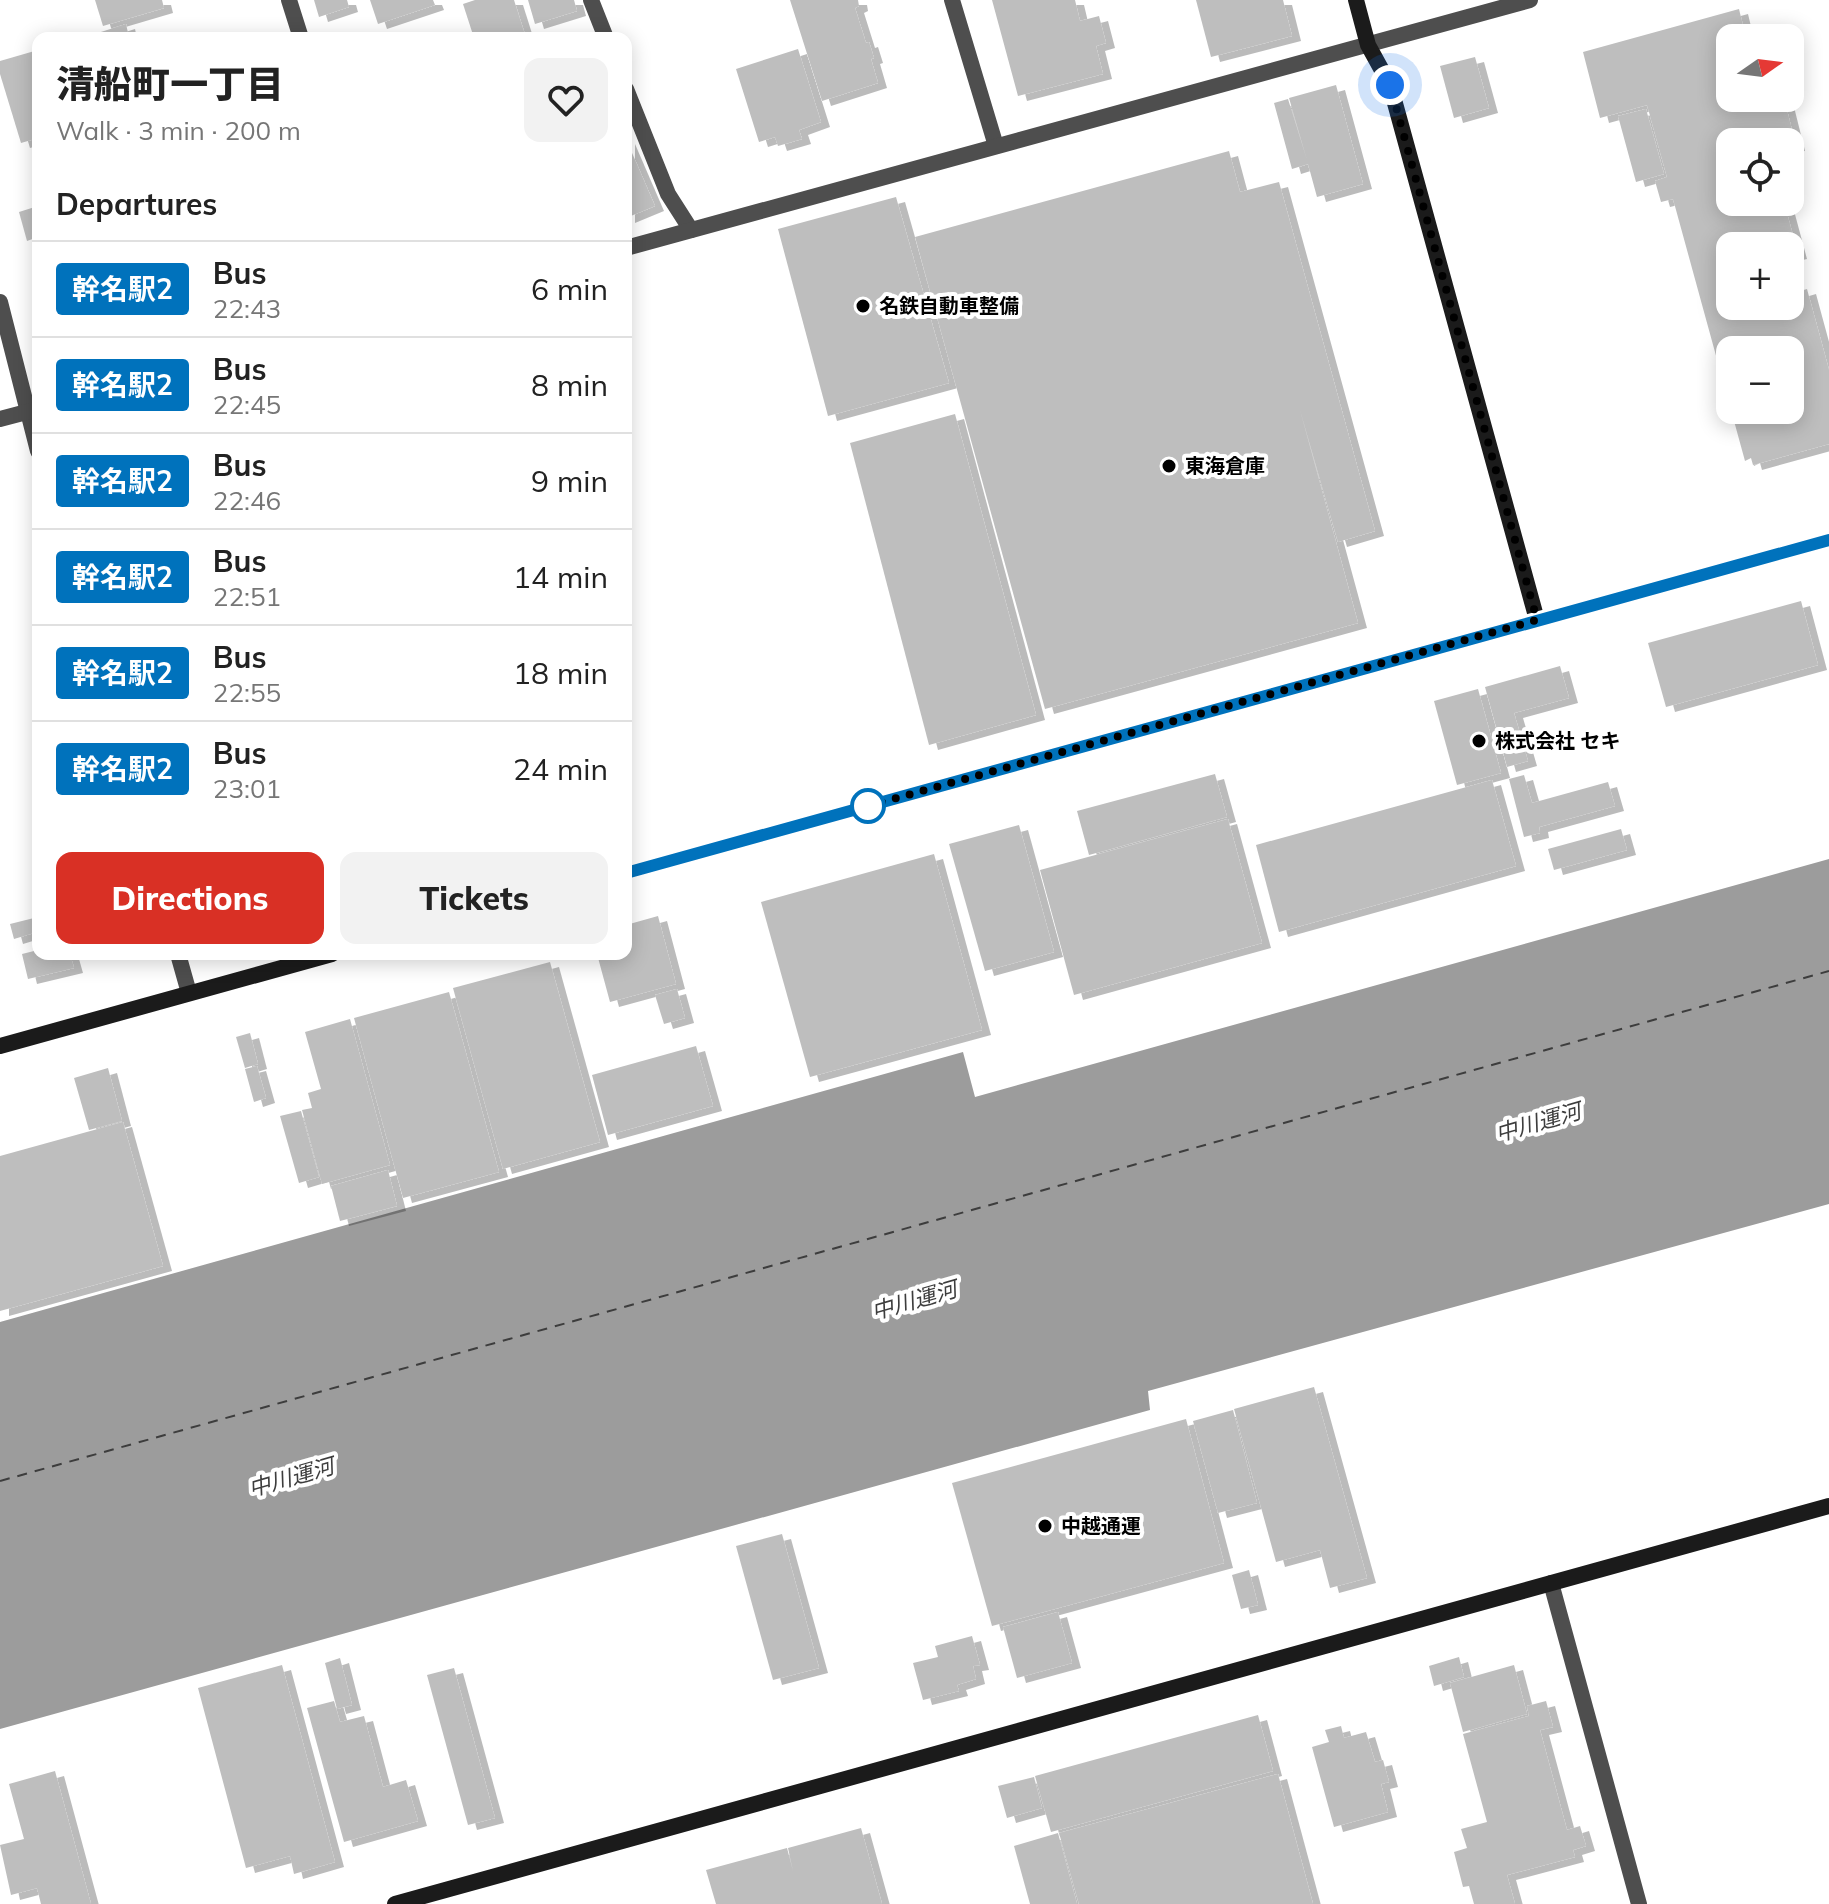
<!DOCTYPE html>
<html lang="en">
<head>
<meta charset="utf-8">
<style>
	body { margin:0; font-family:Mulish,"Noto Sans JP",sans-serif; background:#f2f2f2; color:#222; height:100vh; display:flex; flex-direction:column; font-size:30px; white-space:nowrap }
	* { box-sizing:border-box; margin:0 }
	p { font-size:26px; color:#767676 }
	.icon { flex:none; width:44px; height:44px; fill:none; stroke:currentColor; stroke-width:2; stroke-linecap:round; stroke-linejoin:round }
	.map { position:relative; flex:1; overflow:hidden }
	.panel { position:absolute; left:32px; top:32px; width:600px; height:928px; display:flex; flex-direction:column; background:#fff; border-radius:16px; box-shadow:0 4px 20px #0003 }
	.panel>* { flex:none }
	.badge { padding:0 16px; border-radius:6px; font-size:28px; line-height:52px }
	.needle { width:52px; rotate:76deg }
	.tools { position:absolute; left:1716px; top:24px; display:grid; gap:16px }
	.tools a { display:grid; place-items:center; width:88px; height:88px; border-radius:16px; background:#fff; box-shadow:0 4px 20px #0003; font-size:40px }
	.you { position:absolute; width:40px; height:40px; margin:-20px; border:6px solid #fff; border-radius:50%; background:#1a73e8; box-shadow:0 0 0 12px #1a73e833 }
	.map>.badge { position:absolute; translate:-50% -50%; box-shadow:0 0 0 4px #fff }
	h2 { padding:0 24px; font-size:30px; line-height:72px }
	.round { display:grid; place-items:center; flex:none; width:84px; height:84px; border-radius:16px; background:#f2f2f2 }
	.headline { display:flex; align-items:center; justify-content:space-between; height:136px; padding:0 24px }
	h1 { font-size:38px; font-weight:800; line-height:60px }
	.action { display:flex; gap:16px; margin-top:auto; padding:16px 24px }
	.action a { flex:1; height:92px; border-radius:16px; background:#d93025; color:#fff; font-size:32px; font-weight:800; line-height:92px; text-align:center }
	.action a+a { background:#f2f2f2; color:#222 }
	ul { padding:0; list-style:none }
	li { display:flex; align-items:center; gap:24px; height:96px; padding:0 24px; border-top:2px solid #e0e0e0 }
	li div { flex:1 }
	li b { display:block; font-size:30px }
	li em { font-style:normal }
	li .badge { min-width:88px; font-weight:700; text-align:center }
	.map>svg:first-child { display:block }
</style>
</head>
<body>
<div class="map">
<svg width="1829" height="1904" viewBox="0 0 1829 1904">
	<defs>
		<filter id="shadow"><feDropShadow dx="9" dy="5" stdDeviation="0" flood-color="#0004"/></filter>
	</defs>
	<rect width="100%" height="100%" fill="#fff"/>
	<path fill="#9c9c9c" d="M1829,859V1204L1148,1391L1150,1410L0,1729V1322L963,1052L975,1097Z"/>
	<g fill="none" stroke-linecap="round" stroke-linejoin="round">
		<path stroke="#3d3d3d" stroke-width="2" stroke-dasharray="10 8" stroke-linecap="butt" d="M0,1481L1829,971"/>
	</g>
	<g fill="#bebebe" filter="url(#shadow)">
		<path d="M95,0H162L164,8L103,26Z"/>
		<path d="M314,0H347L349,7L319,17Z"/>
		<path d="M370,0H433L435,5L378,24Z"/>
		<path d="M475,0H514L526,38H474L463,4Z"/>
		<path d="M528,0H574L577,11L535,24Z"/>
		<path d="M790,0H858L859,6L855,8L866,43L869,42L874,58L871,59L878,83L822,101Z"/>
		<path d="M992,0H1075L1080,21L1099,16L1106,43L1096,46L1103,74L1018,96Z"/>
		<path d="M1196,0H1283L1292,36L1211,57Z"/>
		<path d="M1739,9L1746,38H1730V98H1784L1796,146L1790,147V142H1730V202H1784L1798,254L1790,256V246H1730V306H1790V294L1807,289L1829,370V444L1753,465L1751,458L1745,461L1731,410H1790V350H1730L1729,403L1673,199L1661,202L1655,181L1667,177L1647,105L1600,118L1583,52Z"/>
		<path d="M126,24L129,37L125,38H82Z"/>
		<path d="M798,49L821,122L799,130L802,139L778,146L775,137L759,142L736,69Z"/>
		<path d="M38,50V138L21,143L0,74V61Z"/>
		<path d="M1475,57L1489,108L1454,118L1440,66Z"/>
		<path d="M1336,85L1363,184L1317,197L1308,164L1292,169L1274,103L1288,99L1307,160L1289,98Z"/>
		<path d="M1646,109L1664,174L1636,182L1618,116Z"/>
		<path d="M626,139L655,206L626,218Z"/>
		<path d="M1229,151L1240,192L1279,182L1375,531L1338,542L1300,410L1358,623L1045,709L915,237Z"/>
		<path d="M896,197L949,383L828,416L778,229Z"/>
		<path d="M38,206V237L27,241L19,212Z"/>
		<path d="M955,414L1036,715L929,745L850,443Z"/>
		<path d="M1801,601L1818,665L1666,707L1648,643Z"/>
		<path d="M1560,666L1569,698L1514,713L1528,761L1507,767L1485,687Z"/>
		<path d="M1478,689L1501,773L1457,785L1434,701Z"/>
		<path d="M1215,774L1227,817L1089,855L1077,811Z"/>
		<path d="M1524,775L1532,803L1608,782L1615,806L1539,827L1540,833L1524,837L1509,779Z"/>
		<path d="M1492,780L1516,866L1279,932L1256,845Z"/>
		<path d="M1228,819L1262,943L1074,995L1040,870Z"/>
		<path d="M1019,825L1054,952L985,971L949,844Z"/>
		<path d="M1621,829L1627,850L1554,870L1548,849Z"/>
		<path d="M934,854L982,1030L810,1077L761,902Z"/>
		<path d="M658,916L676,984L610,1002L597,954H626V925Z"/>
		<path d="M34,918L37,932L14,939L10,924Z"/>
		<path d="M38,950V954H70L74,968L28,979L22,954Z"/>
		<path d="M550,962L600,1142L503,1169L453,988Z"/>
		<path d="M677,989L685,1018L664,1024L655,995Z"/>
		<path d="M449,992L499,1172L403,1198L354,1018Z"/>
		<path d="M350,1019L390,1165L322,1184L302,1110L312,1108L308,1093L321,1089L305,1032Z"/>
		<path d="M250,1033L258,1064L245,1068L236,1037Z"/>
		<path d="M696,1046L713,1106L608,1135L592,1075Z"/>
		<path d="M257,1066L266,1098L254,1102L245,1069Z"/>
		<path d="M108,1068L122,1121L89,1130L74,1078Z"/>
		<path d="M301,1111L319,1177L299,1183L280,1116Z"/>
		<path d="M123,1122L163,1266L0,1311V1156Z"/>
		<path d="M388,1170L397,1206L340,1221L331,1186Z"/>
		<path d="M1314,1387L1367,1578L1330,1588L1320,1550L1276,1562L1234,1409Z"/>
		<path d="M1233,1410L1257,1503L1218,1513L1193,1421Z"/>
		<path d="M1186,1419L1224,1563L992,1626L952,1483Z"/>
		<path d="M782,1534L819,1668L773,1680L736,1546Z"/>
		<path d="M1249,1570L1258,1605L1241,1609L1232,1575Z"/>
		<path d="M1058,1612L1072,1663L1017,1678L1003,1627Z"/>
		<path d="M972,1636L980,1665L973,1666L976,1679L957,1685L959,1691L923,1700L913,1663L938,1657L935,1646Z"/>
		<path d="M1459,1657L1464,1677L1434,1686L1429,1666Z"/>
		<path d="M340,1658L352,1705L337,1709L325,1663Z"/>
		<path d="M282,1665L335,1862L294,1874L290,1856L246,1868L198,1688Z"/>
		<path d="M1514,1665L1527,1714L1463,1732L1450,1683Z"/>
		<path d="M454,1668L495,1818L468,1825L427,1675Z"/>
		<path d="M334,1701L340,1722L364,1716L383,1787L406,1780L418,1821L344,1842L307,1708Z"/>
		<path d="M1546,1701L1553,1727L1540,1730L1567,1830L1580,1826L1586,1846L1573,1850L1575,1857L1507,1875L1515,1904H1474L1469,1886L1463,1887L1454,1852L1467,1848L1461,1829L1487,1822L1463,1734L1529,1716L1527,1706Z"/>
		<path d="M1258,1715L1273,1771L1051,1832L1035,1776Z"/>
		<path d="M1341,1726L1344,1738L1366,1732L1375,1762L1383,1760L1389,1782L1381,1784L1388,1812L1334,1827L1312,1747L1329,1742L1325,1730Z"/>
		<path d="M55,1771L91,1904H41L37,1888L11,1895L0,1845L24,1839L9,1784Z"/>
		<path d="M1278,1774L1313,1904H1079L1059,1833Z"/>
		<path d="M1034,1777L1042,1808L1007,1818L998,1786Z"/>
		<path d="M861,1828L882,1904H716L706,1870L787,1848L793,1871L788,1848Z"/>
		<path d="M1058,1833L1077,1904H1030L1014,1846Z"/>
	</g>
	<g fill="none" stroke-linecap="round" stroke-linejoin="round">
		<g stroke="#4e4e4e" stroke-width="16">
			<path d="M289,0L301,38"/>
			<path d="M591,0L606,38"/>
			<path d="M952,0L996,146"/>
			<path d="M626,89L668,194L691,230"/>
			<path d="M626,248L1530,0"/>
			<path d="M0,302L38,451"/>
			<path d="M0,419L38,409"/>
			<path d="M178,954L189,993"/>
			<path d="M1551,1583L1639,1904"/>
		</g>
		<g stroke="#1b1b1b" stroke-width="16">
			<path d="M1356,0L1368,45L1390,85L1537,620"/>
			<path d="M626,873L1829,540"/>
			<path d="M0,1046L332,954"/>
			<path d="M395,1904L1829,1506"/>
		</g>
	</g>
	<g fill="none" stroke-linecap="round" stroke-linejoin="round">
		<defs>
			<path id="line" d="M626,873L1829,540"/>
		</defs>
		<use href="#line" stroke="#fff" stroke-width="18"/>
		<use href="#line" stroke="#0072bc" stroke-width="12"/>
		<path stroke="#000" stroke-width="8" stroke-dasharray="0 14.4" d="M868,806L1537,620L1390,85"/>
	</g>
	<g fill="#000" stroke="#fff" stroke-width="3">
		<circle cx="863" cy="306" r="8"/>
		<circle cx="1169" cy="466" r="8"/>
		<circle cx="1479" cy="741" r="8"/>
		<circle cx="1045" cy="1526" r="8"/>
	</g>
	<circle fill="#fff" stroke="#0072bc" stroke-width="4" cx="868" cy="806" r="16"/>
	<g text-anchor="middle" stroke-width="8" stroke-linejoin="round" paint-order="stroke">
		<g font-size="20" font-weight="bold" fill="#000" stroke="#fff" text-anchor="start">
			<text x="879" y="313">名鉄自動車整備</text>
			<text x="1185" y="473">東海倉庫</text>
			<text x="1495" y="748">株式会社 セキ</text>
			<text x="1061" y="1533">中越通運</text>
		</g>
		<g font-size="22" font-style="italic" fill="#3d3d3d" stroke="#fff">
			<text transform="translate(1538 1122) rotate(-16)" y="8">中川運河</text>
			<text transform="translate(914 1300) rotate(-16)" y="8">中川運河</text>
			<text transform="translate(291 1477) rotate(-16)" y="8">中川運河</text>
		</g>
	</g>
</svg>
<div class="tools">
<a><svg class="needle" viewBox="-14 -14 28 28"><path d="M0-13l5 13h-10z" fill="#e53935"/><path d="M0 13l5-13h-10z" fill="#767676"/></svg></a>
<a><svg class="icon" aria-label="locate" viewBox="0 0 24 24"><circle cx="12" cy="12" r="6"/><path d="M12 2v4M12 18v4M2 12h4M18 12h4"/></svg></a>
<a>+</a>
<a>−</a>
</div>
<div class="you" style="left:1390px;top:85px"></div>
<section class="panel">
<div class="headline"><div><h1>清船町一丁目</h1><p>Walk · 3 min · 200 m</p></div><a class="round"><svg class="icon" aria-label="heart" viewBox="0 0 24 24"><path d="M12 20l-8-8c-3-5 5-10 8-4 3-6 11-1 8 4z"/></svg></a></div>
<h2>Departures</h2>
<ul>
<li><span class="badge" style="background:#0072bc;color:#fff">幹名駅2</span><div><b>Bus</b><p>22:43</p></div><em>6 min</em></li>
<li><span class="badge" style="background:#0072bc;color:#fff">幹名駅2</span><div><b>Bus</b><p>22:45</p></div><em>8 min</em></li>
<li><span class="badge" style="background:#0072bc;color:#fff">幹名駅2</span><div><b>Bus</b><p>22:46</p></div><em>9 min</em></li>
<li><span class="badge" style="background:#0072bc;color:#fff">幹名駅2</span><div><b>Bus</b><p>22:51</p></div><em>14 min</em></li>
<li><span class="badge" style="background:#0072bc;color:#fff">幹名駅2</span><div><b>Bus</b><p>22:55</p></div><em>18 min</em></li>
<li><span class="badge" style="background:#0072bc;color:#fff">幹名駅2</span><div><b>Bus</b><p>23:01</p></div><em>24 min</em></li>
</ul>
<div class="action"><a>Directions</a><a>Tickets</a></div>
</section>
</div>
</body>
</html>
